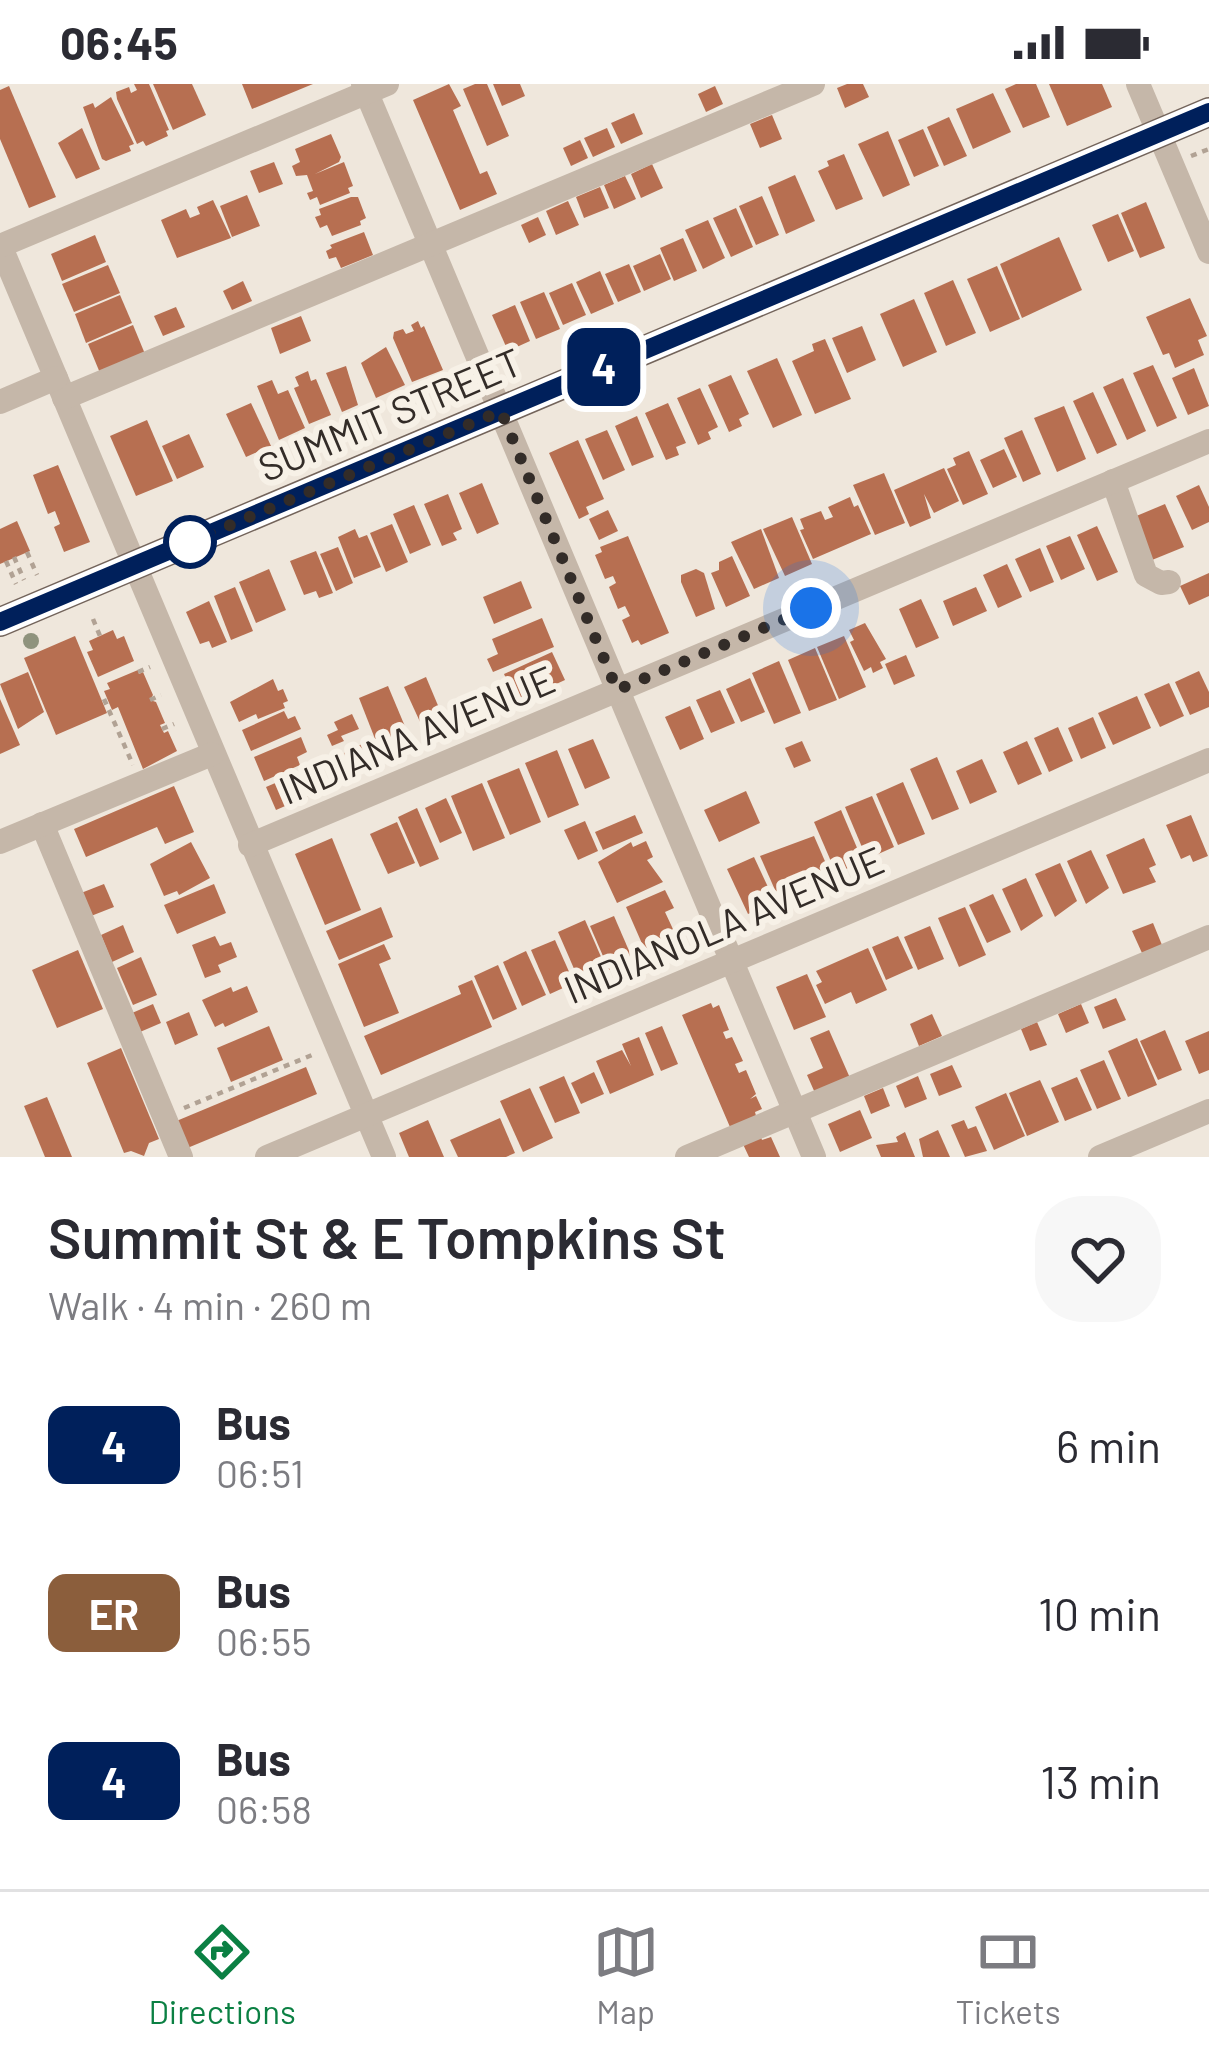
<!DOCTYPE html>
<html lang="en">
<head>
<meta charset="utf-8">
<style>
	body { margin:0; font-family:Barlow,sans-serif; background:#f7f7f7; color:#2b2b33; height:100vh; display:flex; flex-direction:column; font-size:45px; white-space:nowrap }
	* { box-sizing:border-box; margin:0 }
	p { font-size:39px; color:#7c7c81 }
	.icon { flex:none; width:66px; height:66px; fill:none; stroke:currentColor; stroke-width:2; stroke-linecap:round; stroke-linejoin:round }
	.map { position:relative; height:1073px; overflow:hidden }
	.sheet { display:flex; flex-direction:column; background:#fff; flex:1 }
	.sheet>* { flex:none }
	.badge { padding:0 24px; border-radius:18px; font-size:42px; line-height:78px }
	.you { position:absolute; width:60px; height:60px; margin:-30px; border:9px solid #fff; border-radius:50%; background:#1a73e8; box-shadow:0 0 0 18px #1a73e833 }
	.map>.badge { position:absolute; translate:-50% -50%; box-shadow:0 0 0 6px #fff }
	.round { display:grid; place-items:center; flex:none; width:126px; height:126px; border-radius:48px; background:#f7f7f7 }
	.overview { display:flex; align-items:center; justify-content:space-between; height:204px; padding:0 48px }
	h1 { font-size:57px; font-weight:600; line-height:90px }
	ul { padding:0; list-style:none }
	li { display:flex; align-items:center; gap:36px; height:168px; padding:0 48px }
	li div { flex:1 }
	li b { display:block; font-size:45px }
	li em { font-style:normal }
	li .badge { min-width:132px; font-weight:700; text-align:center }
	.status { display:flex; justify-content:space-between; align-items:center; height:84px; padding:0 60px; background:#fff; direction:ltr }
	.status svg { height:33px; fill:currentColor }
	.dock { display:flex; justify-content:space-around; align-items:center; height:168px; border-top:3px solid #e1e1e2; background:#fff; font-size:33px; color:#7c7c81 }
	.dock a { display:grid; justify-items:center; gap:6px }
	.dock .current { color:#0b8043 }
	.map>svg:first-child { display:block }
</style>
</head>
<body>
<div class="status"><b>06:45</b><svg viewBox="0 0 49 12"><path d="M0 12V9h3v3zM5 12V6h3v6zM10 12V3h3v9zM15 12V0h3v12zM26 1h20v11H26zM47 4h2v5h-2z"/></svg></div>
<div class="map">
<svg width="1209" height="1073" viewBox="0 0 1209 1073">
	<rect width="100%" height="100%" fill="#efe7dc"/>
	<g fill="#b76f51">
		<path d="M134,0H149L169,46L166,47L168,52L146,62L143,57L137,60L117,15L116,8L129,3L131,9L137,6Z"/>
		<path d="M153,0H192L206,31L173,46Z"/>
		<path d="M242,0H313L252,25Z"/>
		<path d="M449,0L461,22L453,26L480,90L487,87L497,110L460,126L413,16Z"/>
		<path d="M475,0H487L509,52L487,62L463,5Z"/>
		<path d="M493,0H520L525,12L502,22Z"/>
		<path d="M847,0H863L869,13L845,24L837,4Z"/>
		<path d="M1016,0H1036L1050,33L1023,44L1005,5Z"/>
		<path d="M1049,0H1102L1112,23L1067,42Z"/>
		<path d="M9,2L56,113L29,124L0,55V6Z"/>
		<path d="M715,2L723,20L706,28L698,10Z"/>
		<path d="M993,9L1011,48L973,65L956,25Z"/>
		<path d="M111,13L134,60L129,62L131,67L106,77L102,75L83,23L93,19L95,24Z"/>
		<path d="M634,29L643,50L621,60L611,39Z"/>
		<path d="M772,31L782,55L760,64L750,40Z"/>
		<path d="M949,33L967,72L944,82L927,43Z"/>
		<path d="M82,44L100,85L76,95L58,59Z"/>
		<path d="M607,44L615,63L593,73L584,54Z"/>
		<path d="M923,45L939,82L914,93L898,56Z"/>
		<path d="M888,47L910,101L883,113L858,60Z"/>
		<path d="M331,50L341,73L339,78L315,90L344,78L353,102L348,104L350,109L320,121L317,113L310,116L307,109L313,107L307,91L296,92L292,82L300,78L295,65Z"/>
		<path d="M580,56L588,74L571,82L563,64Z"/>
		<path d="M844,70L863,115L836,126L818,87L829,82L827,77Z"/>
		<path d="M274,78L283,100L259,109L250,87Z"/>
		<path d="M652,80L663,104L641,114L631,90Z"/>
		<path d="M795,91L815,137L786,150L768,103Z"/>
		<path d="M625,92L636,115L614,125L604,101Z"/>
		<path d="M600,103L609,124L584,134L576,113Z"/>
		<path d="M247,111L260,142L232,153L220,122Z"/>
		<path d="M762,112L779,151L756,161L739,122Z"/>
		<path d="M351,113H358L366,134L360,137L361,141L332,152L327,141L320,144L315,133L321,131L319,125Z"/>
		<path d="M213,116L231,154L177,174L161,136L186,125L190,134L200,130L197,123Z"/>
		<path d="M568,117L579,141L556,151L546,127Z"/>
		<path d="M1146,118L1165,164L1140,174L1121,129Z"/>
		<path d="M736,124L753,163L731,173L713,134Z"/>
		<path d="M1118,130L1134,167L1108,178L1092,141Z"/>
		<path d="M538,133L546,151L529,159L521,141Z"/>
		<path d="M708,136L725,174L703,185L685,146Z"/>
		<path d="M364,148L373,171L341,184L336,173L329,175L326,167L332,164L330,161Z"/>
		<path d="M95,151L106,178L62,197L51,170Z"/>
		<path d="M1059,153L1082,206L1022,234L1000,180Z"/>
		<path d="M683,154L697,187L674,197L660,164Z"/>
		<path d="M660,170L671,195L644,207L633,182Z"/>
		<path d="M629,180L641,208L618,218L605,190Z"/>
		<path d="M108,181L120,209L74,228L62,200Z"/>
		<path d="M997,182L1020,235L990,248L967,195Z"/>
		<path d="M600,187L614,220L591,230L576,198Z"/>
		<path d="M953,196L976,249L946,262L924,209Z"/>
		<path d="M243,197L252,217L232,226L223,207Z"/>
		<path d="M572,199L586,231L563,241L549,209Z"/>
		<path d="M544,208L560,245L536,255L520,218Z"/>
		<path d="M120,211L132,239L86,259L75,230Z"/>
		<path d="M1190,214L1207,252L1198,256L1204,271L1175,284L1169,269L1163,271L1146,233Z"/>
		<path d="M914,215L937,268L903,283L880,230Z"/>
		<path d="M515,221L530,257L508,267L492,231Z"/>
		<path d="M176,223L185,243L163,252L154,232Z"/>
		<path d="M301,232L311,257L280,270L271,244Z"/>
		<path d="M418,237L421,244L424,242L443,286L412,298L393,254L394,248L403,245L406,250L414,247L411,241Z"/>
		<path d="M133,241L145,270L100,289L88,260Z"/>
		<path d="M862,242L876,276L847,289L832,254Z"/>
		<path d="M825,255L851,315L815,330L792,277L814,267L812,260Z"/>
		<path d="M386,263L405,301L376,314L361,279Z"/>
		<path d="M777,274L802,331L773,344L747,287Z"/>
		<path d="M1153,281L1177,334L1157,343L1133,289Z"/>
		<path d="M346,282L358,321L342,328L326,289Z"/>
		<path d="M1194,284L1209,322L1188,331L1172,294Z"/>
		<path d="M308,287L311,297L316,295L331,331L309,340L294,304L299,302L295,293Z"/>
		<path d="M731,291L749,330L739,335L742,342L729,348L708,301Z"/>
		<path d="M1123,294L1146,347L1127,356L1103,303Z"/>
		<path d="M272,296L278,310L288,306L305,344L279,356L257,302Z"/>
		<path d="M700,304L718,343L708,348L711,355L698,361L677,314Z"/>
		<path d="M1093,308L1117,361L1097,370L1073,317Z"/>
		<path d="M251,319L271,362L246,373L226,330Z"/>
		<path d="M668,319L686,359L676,363L679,371L666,376L645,329Z"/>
		<path d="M1064,322L1086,375L1057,388L1034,334Z"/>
		<path d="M637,332L654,373L632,382L615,342Z"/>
		<path d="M147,336L173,397L136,412L110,352Z"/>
		<path d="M607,346L625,386L603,396L585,355Z"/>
		<path d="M1022,346L1041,390L1023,398L1004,354Z"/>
		<path d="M189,350L204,383L177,395L162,362Z"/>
		<path d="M578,356L604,415L586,423L589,430L579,435L549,369Z"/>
		<path d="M1004,365L1017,393L993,404L980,376Z"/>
		<path d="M969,367L988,410L963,421L947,385L956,381L953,374Z"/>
		<path d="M58,381L90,458L64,468L54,443L60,440L55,427L48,430L33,391Z"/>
		<path d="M944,384L959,417L934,429L924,410L931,434L910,443L894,406Z"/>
		<path d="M884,389L905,439L875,451L853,401Z"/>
		<path d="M482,399L499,440L477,450L459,409Z"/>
		<path d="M1199,401L1209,423V438L1192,446L1176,412Z"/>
		<path d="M448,410L462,445L453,449L457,456L442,462L424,420Z"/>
		<path d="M850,413L854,423L858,421L871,450L813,475L800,446L804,445L800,435L821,427L825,436L833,433L828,423Z"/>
		<path d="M1165,420L1184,463L1152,476L1134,433Z"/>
		<path d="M414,421L431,461L410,470L393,430Z"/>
		<path d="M608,426L618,447L599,456L589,435Z"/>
		<path d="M792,433L812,480L785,492L763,445Z"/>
		<path d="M17,437L30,467L0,480V445Z"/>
		<path d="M392,440L408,478L386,488L370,449Z"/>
		<path d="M1097,442L1118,488L1097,497L1077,451Z"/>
		<path d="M355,445L359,454L367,451L381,483L354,494L338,453Z"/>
		<path d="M761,445L779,494L754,505L731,458Z"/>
		<path d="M628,452L669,549L641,561L638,556L632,559L622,536L630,532L625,522L618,525L609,503L616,499L613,492L605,495L595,471L602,468L600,463Z"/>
		<path d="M1070,452L1085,485L1061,496L1046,462Z"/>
		<path d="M338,463L353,499L336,507L320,470Z"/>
		<path d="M1040,464L1054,498L1030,508L1015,475Z"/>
		<path d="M316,467L333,509L319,514L316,507L304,511L290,477Z"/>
		<path d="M732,472L750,512L726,523L711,489L719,486V478Z"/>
		<path d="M1007,480L1022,513L998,524L983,491Z"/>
		<path d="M269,485L286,526L256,539L239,498Z"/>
		<path d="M696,485L704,489L715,525L696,533L681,498V491Z"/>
		<path d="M1209,489V512L1189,521L1180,502Z"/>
		<path d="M521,497L532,524L494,540L483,513Z"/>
		<path d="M235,503L253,547L231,556L214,512Z"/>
		<path d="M976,503L987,527L953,542L943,517Z"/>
		<path d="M921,515L939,554L916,564L899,525Z"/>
		<path d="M209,517L227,558L212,564L209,557L200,560L186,528Z"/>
		<path d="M542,534L554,563L493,588L487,575L498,570L492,555Z"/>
		<path d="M865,539L886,575L880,578L883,584L873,589L871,583L864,587L850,558L854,556L849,546Z"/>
		<path d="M113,546L117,555L124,552L134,577L98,593L87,568L93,566L89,557Z"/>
		<path d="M75,552L107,629L56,651L24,574Z"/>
		<path d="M844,552L866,603L839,615L817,563Z"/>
		<path d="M815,564L837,616L809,627L788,576Z"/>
		<path d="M552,568L565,596L517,618L504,590Z"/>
		<path d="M906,571L915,592L894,601L885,580Z"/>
		<path d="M779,577L801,629L774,640L752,589Z"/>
		<path d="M138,586L139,590L143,588L153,611L150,616L156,618L165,639L160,641L164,649L168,647L177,667L143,685L118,623L112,626L104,607L110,605L107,599Z"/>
		<path d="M1199,587L1209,608V623L1190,631L1175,598Z"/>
		<path d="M28,588L44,628L18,645L0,600Z"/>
		<path d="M426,593L442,631L421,640L404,603Z"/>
		<path d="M750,594L765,628L741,638L726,605Z"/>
		<path d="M273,595L278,607L283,605L288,617L283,619L285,624L258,635L256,630L239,638L230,618Z"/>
		<path d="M1169,599L1184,632L1160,643L1144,610Z"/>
		<path d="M388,602L409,652L379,665L359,614Z"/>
		<path d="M720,606L735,639L711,649L696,616Z"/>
		<path d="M1137,612L1151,644L1113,661L1098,629Z"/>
		<path d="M0,615L20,661L0,670Z"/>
		<path d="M690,622L704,655L680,666L665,633Z"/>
		<path d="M284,627L288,635L295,632L301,645L251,667L242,646Z"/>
		<path d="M352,630L359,645L341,652L344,657L332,662L327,651L338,646L334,638Z"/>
		<path d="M1093,633L1106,664L1081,675L1068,644Z"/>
		<path d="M1058,643L1073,677L1049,688L1034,654Z"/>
		<path d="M301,653L307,668L297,673L300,681L264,697L254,673Z"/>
		<path d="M593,655L610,694L585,705L568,665Z"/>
		<path d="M802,657L811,677L794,684L785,664Z"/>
		<path d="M1027,657L1042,690L1018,701L1003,668Z"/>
		<path d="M364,659L373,679L353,688L344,669Z"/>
		<path d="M557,666L579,721L548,734L525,679Z"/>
		<path d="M937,673L959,725L932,736L910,685Z"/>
		<path d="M982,675L997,708L970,720L956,687Z"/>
		<path d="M519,684L541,738L510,751L487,697Z"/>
		<path d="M303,687L313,710L276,726L266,703Z"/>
		<path d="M903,698L925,750L898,761L876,710Z"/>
		<path d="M482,699L505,754L473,767L451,712Z"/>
		<path d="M174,702L194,748L165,760L157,743L86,773L74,745Z"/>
		<path d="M746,707L760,739L719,758L704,726Z"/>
		<path d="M872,712L894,763L867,775L845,723Z"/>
		<path d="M446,714L462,749L440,759L425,724Z"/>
		<path d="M417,724L439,775L420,783L398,733Z"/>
		<path d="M841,726L863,778L836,789L814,738Z"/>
		<path d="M635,731L643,749L603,766L595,748Z"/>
		<path d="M1191,731L1208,772L1193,778L1190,771L1181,775L1166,741Z"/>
		<path d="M585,737L598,767L578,776L564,746Z"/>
		<path d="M397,738L415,779L388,790L370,750Z"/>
		<path d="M814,752L831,791L779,815L760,772Z"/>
		<path d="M332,754L361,826L325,841L295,770Z"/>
		<path d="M1144,754L1156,781L1149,784L1156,798L1123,810L1106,771Z"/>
		<path d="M646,757L653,773L647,776L663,798L617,819L598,778L631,758L633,763Z"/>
		<path d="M191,758L210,794L179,811L177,807L164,812L150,780Z"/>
		<path d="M1091,766L1109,804L1086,820L1067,777Z"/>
		<path d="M754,773L775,818L748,830L727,785Z"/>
		<path d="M1060,779L1077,817L1055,833L1035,790Z"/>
		<path d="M1026,794L1043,832L1021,847L1002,805Z"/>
		<path d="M104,800L114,823L91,832L81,809Z"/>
		<path d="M214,800L226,829L177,850L164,821Z"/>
		<path d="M665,806L674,824L665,828L679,858L672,862L675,868L656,877L652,868L647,871L626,823Z"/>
		<path d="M993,810L1011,848L987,859L969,821Z"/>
		<path d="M381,823L393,853L339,876L326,847Z"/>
		<path d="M965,823L986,871L959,883L938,834Z"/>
		<path d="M614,832L633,876L609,886L590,842Z"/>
		<path d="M585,836L609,891L582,903L558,848Z"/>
		<path d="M1153,839L1162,861L1142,869L1132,847Z"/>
		<path d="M123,841L134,868L112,878L101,851Z"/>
		<path d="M930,842L944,875L918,886L904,853Z"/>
		<path d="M215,852L220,862L231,858L237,873L218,881L221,888L205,894L192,861Z"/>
		<path d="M898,852L913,884L886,896L872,863Z"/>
		<path d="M555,856L574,899L550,910L531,866Z"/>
		<path d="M384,860L391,875L379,880L399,929L364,943L338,880Z"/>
		<path d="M868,864L887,906L856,920L851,908L825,920L816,901L822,898L816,887Z"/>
		<path d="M78,866L103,925L57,944L32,886Z"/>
		<path d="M526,867L546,911L522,922L503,878Z"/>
		<path d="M141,873L157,911L133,921L117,884Z"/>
		<path d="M498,881L517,925L493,936L474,892Z"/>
		<path d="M807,890L826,933L794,946L776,903Z"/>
		<path d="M472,896L492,943L381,991L364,952L461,910L458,902Z"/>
		<path d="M247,902L258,928L225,943L223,939L215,943L202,916L231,903L233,908Z"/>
		<path d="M1116,914L1126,936L1103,945L1094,923Z"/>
		<path d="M711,919L713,924L719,921L729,946L723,948L726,955L732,953L743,977L735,980L739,989L746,986L756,1010L750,1015L756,1012L762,1025L755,1028L756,1032L730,1043L682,931Z"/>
		<path d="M153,920L161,939L140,948L132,929Z"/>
		<path d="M1081,920L1089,939L1066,949L1058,930Z"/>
		<path d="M189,928L198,951L175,961L166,938Z"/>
		<path d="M932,930L942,952L919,962L910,940Z"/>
		<path d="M1037,938L1047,961L1030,967L1021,945Z"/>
		<path d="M269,942L283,976L231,998L217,964Z"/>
		<path d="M662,942L678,980L661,987L645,949Z"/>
		<path d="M829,946L850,994L815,1009L807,991L823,984L810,954Z"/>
		<path d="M1165,946L1182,986L1158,996L1140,957Z"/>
		<path d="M1209,947V986L1199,990L1185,957Z"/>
		<path d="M639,953L654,991L610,1010L596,977L622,966L631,982L622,960Z"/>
		<path d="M1137,954L1157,1001L1128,1013L1108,967Z"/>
		<path d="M121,964L159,1055L149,1059L144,1072L131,1067L124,1069L87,979Z"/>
		<path d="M1104,976L1121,1015L1097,1025L1080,986Z"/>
		<path d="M952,981L962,1003L939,1012L930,990Z"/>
		<path d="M306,983L317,1010L185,1065L174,1038Z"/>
		<path d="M594,988L604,1010L581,1020L571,999Z"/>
		<path d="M564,992L580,1029L555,1039L539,1003Z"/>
		<path d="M918,992L927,1015L905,1024L896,1002Z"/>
		<path d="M1077,993L1092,1026L1065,1037L1051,1004Z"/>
		<path d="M1040,996L1059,1038L1027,1052L1009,1009Z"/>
		<path d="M530,1004L553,1054L523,1068L500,1017Z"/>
		<path d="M883,1004L890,1022L871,1030L864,1012Z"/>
		<path d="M1006,1009L1025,1052L994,1066L975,1023Z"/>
		<path d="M47,1013L72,1073H45L24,1022Z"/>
		<path d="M860,1026L872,1054L840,1068L828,1040Z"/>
		<path d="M500,1034L515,1069L506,1073H458L450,1056Z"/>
		<path d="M428,1036L444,1073H409L399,1049Z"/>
		<path d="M964,1036L968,1045L976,1042L987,1067L965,1073L951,1041Z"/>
		<path d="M938,1046L950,1073H923L919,1055Z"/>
		<path d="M905,1048L915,1073H881L876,1061L898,1058L896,1053Z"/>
		<path d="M760,1050L762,1056L771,1053L780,1073H749L742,1058Z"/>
	</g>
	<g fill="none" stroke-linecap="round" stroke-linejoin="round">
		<g stroke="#b1a294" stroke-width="4.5" stroke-dasharray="6 6" stroke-linecap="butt">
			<path d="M1191,72L1209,65"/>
			<path d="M27,468L37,491"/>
			<path d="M14,473L24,496"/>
			<path d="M6,477L16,500"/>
			<path d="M93,535L100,552"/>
			<path d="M138,588L150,583"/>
			<path d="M104,615L133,681"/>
			<path d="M150,616L161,611"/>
			<path d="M162,645L174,640"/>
			<path d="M184,1024L312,971"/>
		</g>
		<g stroke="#c5b7a9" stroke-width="24">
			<path d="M363,0L814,1073"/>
			<path d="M1138,0L1209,168"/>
			<path d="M0,161L384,1073"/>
			<path d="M0,162L387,0"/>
			<path d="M64,314L813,0"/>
			<path d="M0,318L56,294"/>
			<path d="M1113,397L1146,491L1161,499L1169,498"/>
			<path d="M42,740L181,1073"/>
			<path d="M0,758L212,670"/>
			<path d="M250,761L1209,357"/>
			<path d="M267,1073L1209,676"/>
			<path d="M687,1073L1209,853"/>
			<path d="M1100,1073L1209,1027"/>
		</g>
		<path stroke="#73645b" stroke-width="30" d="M0,538L1209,28"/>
	</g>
	<circle fill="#8f937d" cx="31" cy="557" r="8"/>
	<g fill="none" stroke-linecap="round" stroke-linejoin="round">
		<defs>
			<path id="line" d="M0,538L1209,28"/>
		</defs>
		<use href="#line" stroke="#fff" stroke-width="27"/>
		<use href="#line" stroke="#00205b" stroke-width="18"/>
		<path stroke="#332c28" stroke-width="12" stroke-dasharray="0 21.6" d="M190,458L501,327L617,606L811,524"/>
	</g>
	<circle fill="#fff" stroke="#00205b" stroke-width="6" cx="190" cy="458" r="24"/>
	<g text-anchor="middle" stroke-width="12" stroke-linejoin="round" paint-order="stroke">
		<g font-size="39" fill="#332c28" stroke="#f7f1e7">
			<text transform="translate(390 331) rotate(-23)" y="14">SUMMIT STREET</text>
			<text transform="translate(417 651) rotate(-23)" y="14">INDIANA AVENUE</text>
			<text transform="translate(724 841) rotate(-23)" y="14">INDIANOLA AVENUE</text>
		</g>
	</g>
</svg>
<div class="you" style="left:811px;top:524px"></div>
<b class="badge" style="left:604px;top:283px;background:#00205b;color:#fff">4</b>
</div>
<section class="sheet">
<div class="overview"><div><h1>Summit St &amp; E Tompkins St</h1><p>Walk · 4 min · 260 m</p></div><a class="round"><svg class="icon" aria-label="heart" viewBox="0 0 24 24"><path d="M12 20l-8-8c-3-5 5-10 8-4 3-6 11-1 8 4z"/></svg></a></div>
<ul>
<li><span class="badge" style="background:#00205b;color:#fff">4</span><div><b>Bus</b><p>06:51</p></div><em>6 min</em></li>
<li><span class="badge" style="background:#8b5e3c;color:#fff">ER</span><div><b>Bus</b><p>06:55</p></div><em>10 min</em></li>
<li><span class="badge" style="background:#00205b;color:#fff">4</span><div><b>Bus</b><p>06:58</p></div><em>13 min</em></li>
</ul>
</section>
<nav class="dock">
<a class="current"><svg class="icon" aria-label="directions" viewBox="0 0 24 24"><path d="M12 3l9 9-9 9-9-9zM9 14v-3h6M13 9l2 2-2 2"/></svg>Directions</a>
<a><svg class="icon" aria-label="map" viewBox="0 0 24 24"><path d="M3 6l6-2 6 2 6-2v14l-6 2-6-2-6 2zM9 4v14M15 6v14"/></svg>Map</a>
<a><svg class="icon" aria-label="tickets" viewBox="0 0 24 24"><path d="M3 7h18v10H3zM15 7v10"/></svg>Tickets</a>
</nav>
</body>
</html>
